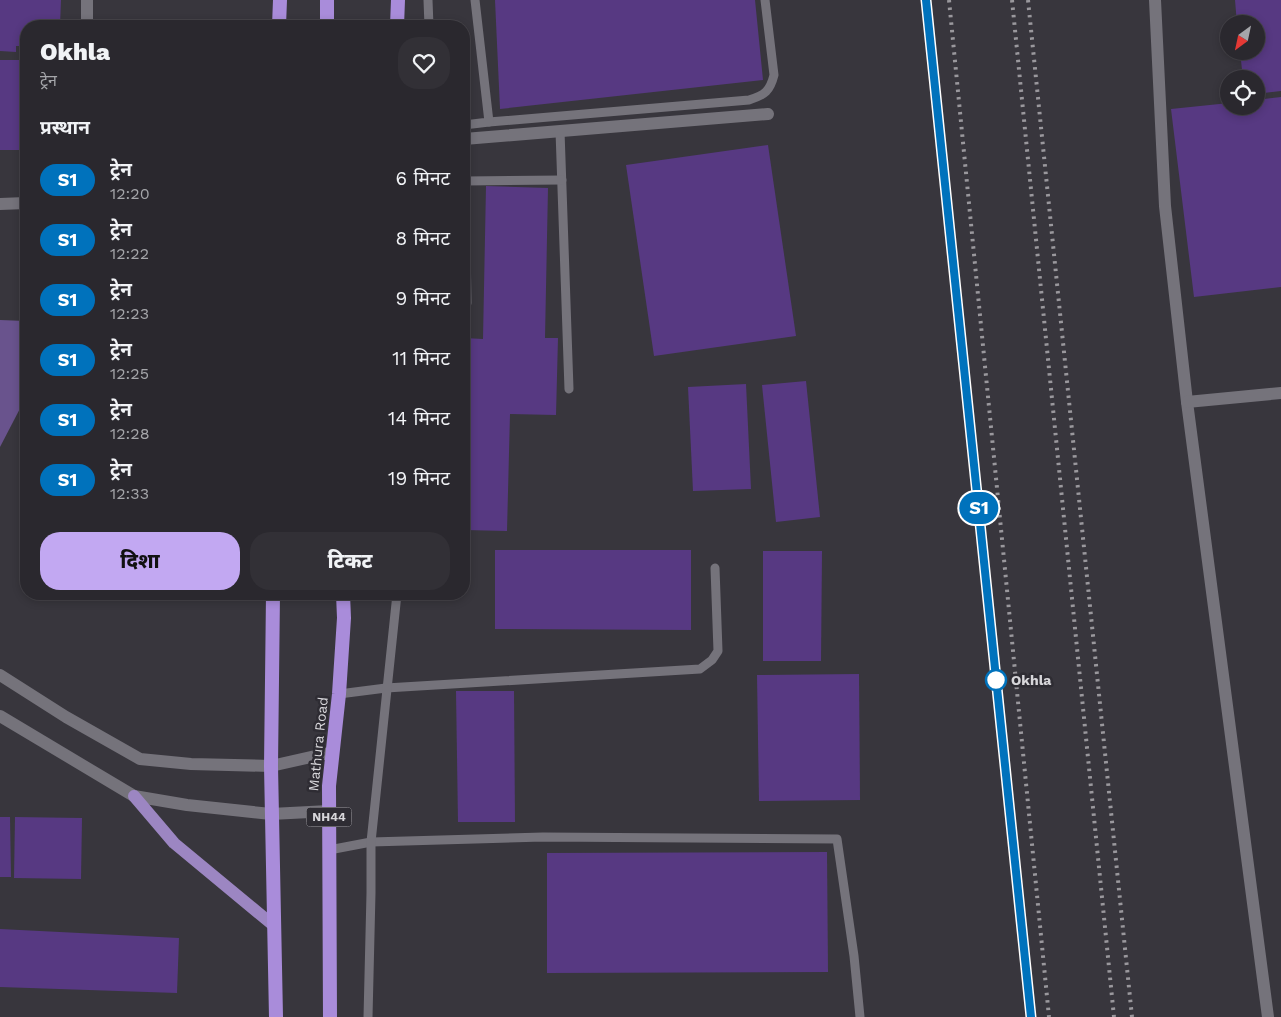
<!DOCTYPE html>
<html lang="hi">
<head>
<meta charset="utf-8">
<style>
	body { margin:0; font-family:"Work Sans","Noto Sans Devanagari",sans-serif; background:#323036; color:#f1f3f6; height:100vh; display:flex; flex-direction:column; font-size:19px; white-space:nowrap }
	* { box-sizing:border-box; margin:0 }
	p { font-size:16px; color:#a5a6aa }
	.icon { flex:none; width:28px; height:28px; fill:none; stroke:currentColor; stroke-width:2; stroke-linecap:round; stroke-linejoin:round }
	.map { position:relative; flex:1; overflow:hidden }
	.side { position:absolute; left:20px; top:20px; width:450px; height:580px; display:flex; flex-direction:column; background:#2a282e; border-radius:20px; box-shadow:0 2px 8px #0003,0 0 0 1px #46444a }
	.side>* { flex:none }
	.badge { padding:0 10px; border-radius:16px; font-size:18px; line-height:32px }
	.needle { width:32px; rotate:213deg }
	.controls { position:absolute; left:1220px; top:15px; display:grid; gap:10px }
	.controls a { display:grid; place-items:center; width:45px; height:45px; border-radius:50%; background:#2a282e; box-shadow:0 2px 8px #0003,0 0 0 1px #46444a; font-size:25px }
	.map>.badge { position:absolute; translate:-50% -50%; box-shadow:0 0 0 2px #fff }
	h2 { padding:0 20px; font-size:19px; line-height:45px }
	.round { display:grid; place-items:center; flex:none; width:52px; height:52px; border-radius:20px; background:#323036 }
	.summary { display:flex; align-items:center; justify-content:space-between; height:85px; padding:0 20px }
	h1 { font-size:24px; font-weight:800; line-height:38px }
	.action { display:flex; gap:10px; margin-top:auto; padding:10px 20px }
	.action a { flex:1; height:58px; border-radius:20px; background:#c2a8f2; color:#111; font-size:20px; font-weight:800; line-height:58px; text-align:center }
	.action a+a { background:#323036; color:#f1f3f6 }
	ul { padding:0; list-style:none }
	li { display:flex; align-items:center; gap:15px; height:60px; padding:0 20px }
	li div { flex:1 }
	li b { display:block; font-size:19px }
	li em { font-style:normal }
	li .badge { min-width:55px; font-weight:700; text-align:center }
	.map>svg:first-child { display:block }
</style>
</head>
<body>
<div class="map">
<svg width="1281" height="1017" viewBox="0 0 1281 1017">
	<rect width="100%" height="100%" fill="#38363d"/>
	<path fill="#69538d" d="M0,320L26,321V397L0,447Z"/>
	<g fill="#573982">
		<path d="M0,0H61L60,26H26V46H16V52L0,51Z"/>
		<path d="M495,0H755L763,80L500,109Z"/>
		<path d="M1235,0H1281V91L1256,94V79H1243L1240,51H1256V24H1237Z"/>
		<rect x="0" y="60" width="26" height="90"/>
		<path d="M1281,97V287L1194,297L1171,109L1229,103V106H1256V100Z"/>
		<path d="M768,145L796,336L654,356L626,165Z"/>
		<path d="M486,186L548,188L545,338H558L556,415L510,414L507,531L464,530V338L483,339Z"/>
		<path d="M20,229H26V311H23Z"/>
		<path d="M806,381L820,517L776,522L762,385Z"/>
		<path d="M746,384L751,489L693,491L688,387Z"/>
		<path d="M495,550H691V630L495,629Z"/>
		<path d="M763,551H822L821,661H763Z"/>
		<path d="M859,674L860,800L759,801L757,675Z"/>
		<path d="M456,691H514L515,822H458Z"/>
		<path d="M0,817H10L11,877H0Z"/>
		<path d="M15,817L82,818L81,879L14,878Z"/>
		<path d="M827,852L828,972L547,973V853Z"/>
		<path d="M0,929L179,938L177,993L0,987Z"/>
	</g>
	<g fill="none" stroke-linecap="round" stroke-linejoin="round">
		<g stroke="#75737b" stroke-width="9">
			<path d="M428,0L429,26"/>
			<path d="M489,122L749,100C765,95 770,91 774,75L765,0"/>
			<path d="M464,125L489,122L475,0"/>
			<path d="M560,131L569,389"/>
			<path d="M464,307L467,303L465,181L562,180"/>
			<path d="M339,694L386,688L700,669L712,660L718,651L715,568"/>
			<path d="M329,850L371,842L543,837L837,839L854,956L860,1017"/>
			<path d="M368,1017L371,893V842L397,594"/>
		</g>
		<g stroke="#75737b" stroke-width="12">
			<path d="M1155,0L1165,206L1187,402L1268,1017"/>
			<path d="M87,26V0"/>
			<path d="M464,139L768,114"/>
			<path d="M0,204L26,203"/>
			<path d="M1187,402L1281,393"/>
		</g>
		<g stroke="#75737b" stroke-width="12">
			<path d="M0,675L66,717L140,759L191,764L271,766L333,752"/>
			<path d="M0,716L134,796L187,805L271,814L329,811"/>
		</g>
		<path stroke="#9c86c2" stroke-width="12" d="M134,796L174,843L273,925"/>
		<g stroke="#a98cda" stroke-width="14">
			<path d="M279,26L280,0"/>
			<path d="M327,26V0"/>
			<path d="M397,26L398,0"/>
			<path d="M273,594L271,766L276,1017"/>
			<path d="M330,1017L329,786L339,694L344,618L343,594"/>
		</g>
		<g stroke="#9a989d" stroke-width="4" stroke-dasharray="2.5 5" stroke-linecap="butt">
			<path d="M926,0L1031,1017"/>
			<path d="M949,0L1049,1017"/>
			<path d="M1012,0L1114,1017"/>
			<path d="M1028,0L1132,1017"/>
		</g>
	</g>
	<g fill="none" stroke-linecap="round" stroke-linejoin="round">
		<defs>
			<path id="line" d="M926,0L1031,1017"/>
		</defs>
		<use href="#line" stroke="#fff" stroke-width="11"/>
		<use href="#line" stroke="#0072bc" stroke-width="8"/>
	</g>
	<circle fill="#fff" stroke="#0072bc" stroke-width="2.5" cx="996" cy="680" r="10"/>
	<g text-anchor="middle" stroke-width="5" stroke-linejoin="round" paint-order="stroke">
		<rect fill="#2e2c33" stroke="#a4a3a8" stroke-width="1" x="306.5" y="807.5" width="45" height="19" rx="4"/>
		<g font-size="12" font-weight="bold" fill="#d7d6da">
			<text x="329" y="821">NH44</text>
		</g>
		<g font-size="14" font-weight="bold" fill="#d7d6da" stroke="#2e2c33" text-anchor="start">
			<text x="1011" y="685">Okhla</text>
		</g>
		<g font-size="14" fill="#d7d6da" stroke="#2e2c33">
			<text transform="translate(318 744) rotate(-84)" y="5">Mathura Road</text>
		</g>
	</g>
</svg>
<div class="controls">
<a><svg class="needle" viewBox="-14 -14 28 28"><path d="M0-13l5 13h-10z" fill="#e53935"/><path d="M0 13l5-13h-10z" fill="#a5a6aa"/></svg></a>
<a><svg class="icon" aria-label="locate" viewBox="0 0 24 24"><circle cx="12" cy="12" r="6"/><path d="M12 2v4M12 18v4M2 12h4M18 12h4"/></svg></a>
</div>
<b class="badge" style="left:979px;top:508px;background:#0072bc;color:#fff">S1</b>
<section class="side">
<div class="summary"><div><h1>Okhla</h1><p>ट्रेन</p></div><a class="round"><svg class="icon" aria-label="heart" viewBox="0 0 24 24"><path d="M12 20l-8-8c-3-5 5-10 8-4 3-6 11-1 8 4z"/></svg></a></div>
<h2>प्रस्थान</h2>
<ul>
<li><span class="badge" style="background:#0072bc;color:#fff">S1</span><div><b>ट्रेन</b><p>12:20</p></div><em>6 मिनट</em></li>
<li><span class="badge" style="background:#0072bc;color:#fff">S1</span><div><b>ट्रेन</b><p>12:22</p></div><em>8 मिनट</em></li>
<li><span class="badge" style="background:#0072bc;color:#fff">S1</span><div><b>ट्रेन</b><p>12:23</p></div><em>9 मिनट</em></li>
<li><span class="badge" style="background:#0072bc;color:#fff">S1</span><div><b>ट्रेन</b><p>12:25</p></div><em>11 मिनट</em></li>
<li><span class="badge" style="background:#0072bc;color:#fff">S1</span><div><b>ट्रेन</b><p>12:28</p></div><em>14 मिनट</em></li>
<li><span class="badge" style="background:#0072bc;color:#fff">S1</span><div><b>ट्रेन</b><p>12:33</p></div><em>19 मिनट</em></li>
</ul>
<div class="action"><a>दिशा</a><a>टिकट</a></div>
</section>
</div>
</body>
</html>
